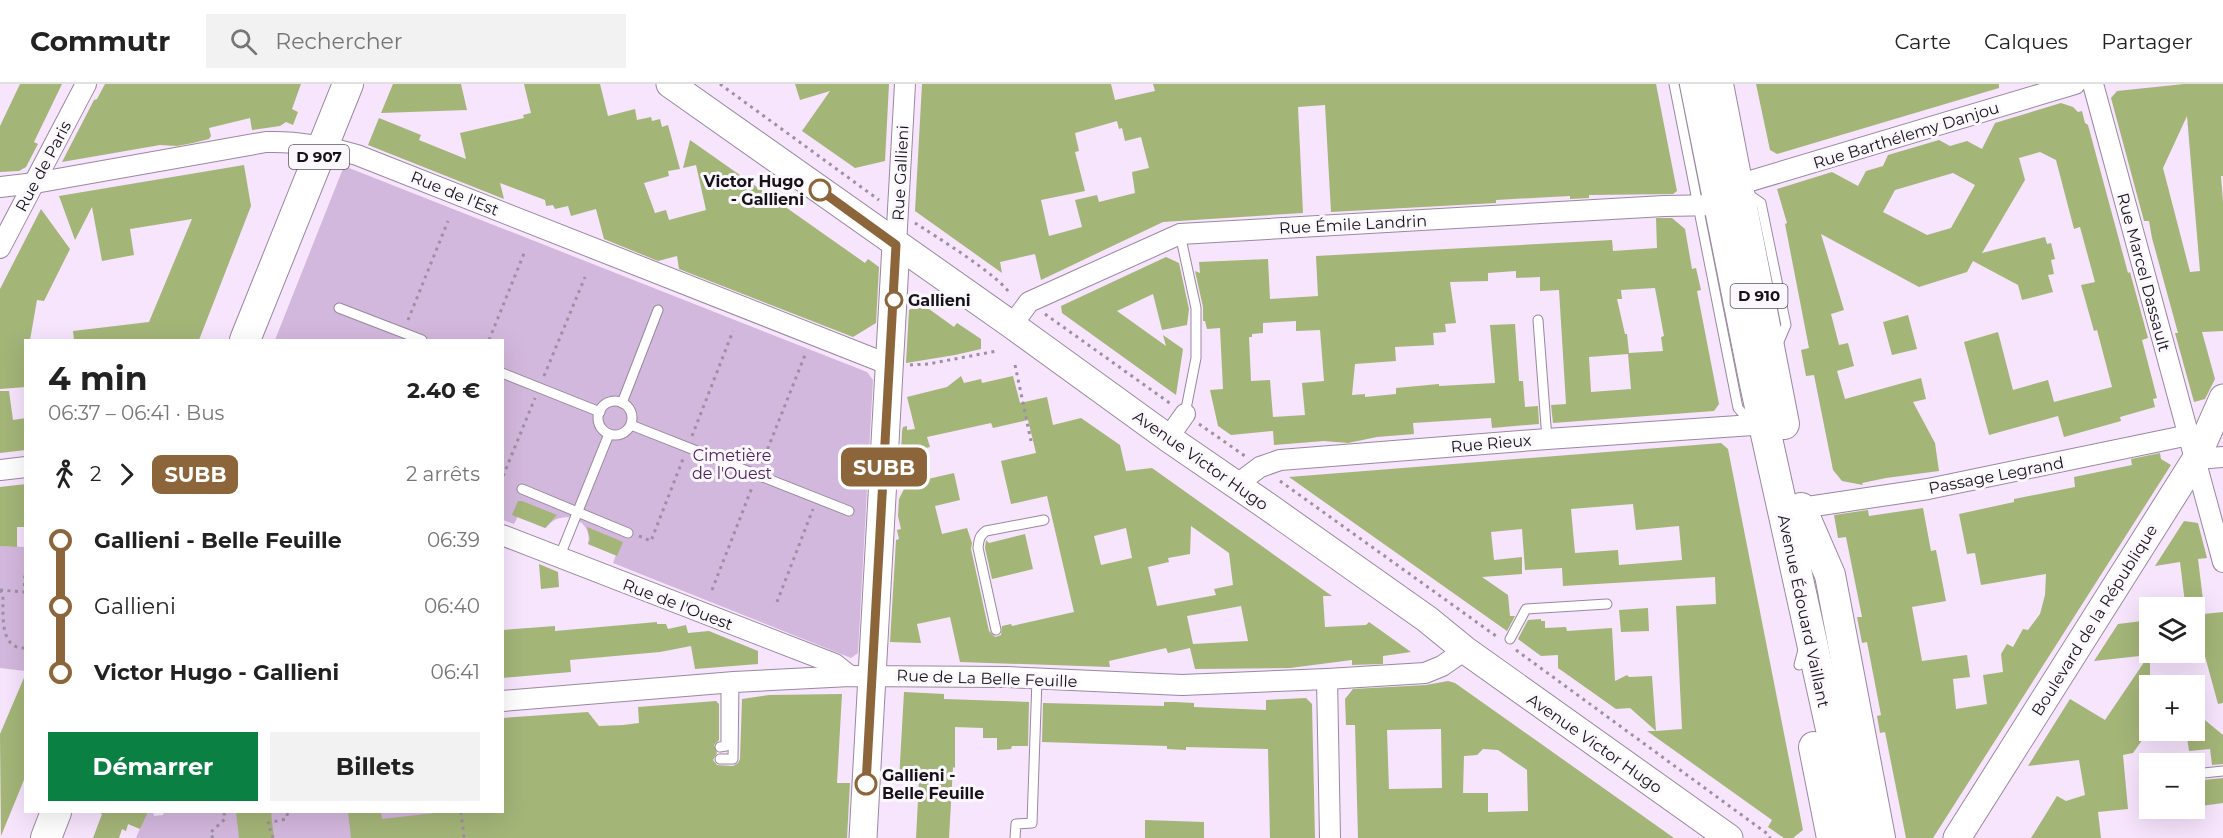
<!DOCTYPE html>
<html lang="fr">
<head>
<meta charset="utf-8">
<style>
	body { margin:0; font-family:Montserrat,sans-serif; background:#f2f2f2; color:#222; height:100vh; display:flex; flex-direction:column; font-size:22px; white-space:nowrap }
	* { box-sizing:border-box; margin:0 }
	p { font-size:20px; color:#767676 }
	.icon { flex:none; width:33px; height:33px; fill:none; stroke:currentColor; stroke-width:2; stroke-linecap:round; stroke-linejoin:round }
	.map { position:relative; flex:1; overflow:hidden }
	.panel { position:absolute; left:24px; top:255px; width:480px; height:474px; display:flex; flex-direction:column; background:#fff; border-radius:0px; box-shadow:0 6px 24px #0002 }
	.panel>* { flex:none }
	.badge { padding:0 12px; border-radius:9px; font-size:21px; line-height:39px }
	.tools { position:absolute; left:2139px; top:513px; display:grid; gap:12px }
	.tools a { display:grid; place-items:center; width:66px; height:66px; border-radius:0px; background:#fff; box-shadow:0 6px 24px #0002; font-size:30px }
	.map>.badge { position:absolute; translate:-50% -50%; box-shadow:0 0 0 3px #fff }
	.legs { display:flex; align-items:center; gap:9px; height:66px; padding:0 24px; font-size:20px }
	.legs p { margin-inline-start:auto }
	.overview { display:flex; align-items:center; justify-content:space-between; height:102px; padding:0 24px }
	h1 { font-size:33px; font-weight:700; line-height:45px }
	.action { display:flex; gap:12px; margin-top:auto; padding:12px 24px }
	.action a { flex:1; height:69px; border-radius:0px; background:#0b8043; color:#fff; font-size:24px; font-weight:700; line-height:69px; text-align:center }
	.action a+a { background:#f2f2f2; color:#222 }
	ul { padding:0 24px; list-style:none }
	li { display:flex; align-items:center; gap:21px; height:66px; font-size:22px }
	li i { display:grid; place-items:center; width:9px; height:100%; margin:0 8px; background:currentColor }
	li i::after { content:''; width:15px; height:15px; margin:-8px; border:4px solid; border-radius:50%; background:#fff }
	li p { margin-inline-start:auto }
	li:first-child i { background:linear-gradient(#0000 50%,currentColor 0) }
	li:last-child i { background:linear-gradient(currentColor 50%,#0000 0) }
	header { display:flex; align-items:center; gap:36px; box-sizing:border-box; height:84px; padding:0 30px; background:#fff; border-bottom:2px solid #e0e0e0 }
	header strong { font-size:28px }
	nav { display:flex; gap:33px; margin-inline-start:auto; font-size:21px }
	.search { width:420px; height:54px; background:#f2f2f2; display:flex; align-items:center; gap:15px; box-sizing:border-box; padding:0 21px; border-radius:0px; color:#767676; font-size:22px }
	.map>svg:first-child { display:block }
</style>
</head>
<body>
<header>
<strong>Commutr</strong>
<div class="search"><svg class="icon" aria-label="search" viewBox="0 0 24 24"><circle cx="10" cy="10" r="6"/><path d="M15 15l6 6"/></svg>Rechercher</div>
<nav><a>Carte</a><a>Calques</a><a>Partager</a></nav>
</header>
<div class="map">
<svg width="2223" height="754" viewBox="0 0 2223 754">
	<rect width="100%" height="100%" fill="#f7e4fd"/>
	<g fill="#d3b8dd">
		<path d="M344,82L867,288L873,296L858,569L851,574L613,479L616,471L588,460C594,435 560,423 546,444L518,432L514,440L503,436L502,256H275Z"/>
		<path d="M0,462L25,463V587L0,584Z"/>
		<path d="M147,728H153L154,732L163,731L164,728H476L479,754H136Z"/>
	</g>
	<g fill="#a4b578" fill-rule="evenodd">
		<path d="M20,0H62L34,58L38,60L26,83L19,87L0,88V42Z"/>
		<path d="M105,0H301L292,25L298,28L293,41L286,38L280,42L252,46L250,34L209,44L211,52L209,55L193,59L177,62L160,61L62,78L94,16L97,15Z"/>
		<path d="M393,0H461L467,26L381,29Z"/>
		<path d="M524,0H600L608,32L635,25L637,36L651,33L652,37L660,35L662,43L668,41L680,85L668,87L669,92L644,99L655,129L666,126L669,136L706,126L696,81L683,84L690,56L865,179L868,175L879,183L876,239L853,253L679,185L677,172L658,177L604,155L596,125L571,132L568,122L555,125L553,121L546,122L545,116L500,99L504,115L368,61L379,34L421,51L419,56L466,75L460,49L524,34L523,31L531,29Z"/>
		<path d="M795,0H889L885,77L855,84L802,47L830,7L800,16Z"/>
		<path d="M922,0H1111L1115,16L1155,7L1153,0H1656L1677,107L1673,110L1589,111V114L1570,115V112L1551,113L1496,116V119L1331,128L1325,21L1298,23L1303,129L1163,138L1041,196L1035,170L1000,178L1002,189L915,127ZM1117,37L1119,45L1122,44L1125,57L1141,53L1149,84L1132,88L1135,109L1099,118L1097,111L1075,116L1082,143L1049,152L1041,116L1085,107L1075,68L1079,67L1075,49Z"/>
		<path d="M1756,0H1999V4L1777,70L1770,66Z"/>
		<path d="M2184,0H2223V92H2221L2223,118V247L2202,248L2215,295L2205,315L2194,318L2175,249H2178L2152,154L2149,137H2144L2111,14L2117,7ZM2187,32L2200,187L2190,188L2163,84Z"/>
		<path d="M2061,19L2073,23L2078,28L2082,27L2085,39L2088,41L2128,189L2130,188L2148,254L2142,256L2157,314L2153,315L2155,323L2120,333L2121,337L2064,353L2058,332L1989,351L1964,258L1998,248L2013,306L2048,296L2054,318L2112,303L2097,246L2094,247L2081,201L2095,198L2080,143L2074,145L2056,76L2040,68L2019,74L2025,96L1982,169L2045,153L2047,160L2051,159L2055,175L2051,176L2054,190L2048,191L2053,208L2022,216L2018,201L1973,177L1967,188L1919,203L1821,150L1844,226L1831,230L1839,261L1848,259L1854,282L1837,287L1845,315L1921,294L1926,315L1913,318L1935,359L1939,387L1886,394L1862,399L1863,401L1842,397L1833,386L1814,291L1806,292L1801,266L1809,264L1785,140L1787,139L1777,105L1832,88L1858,102L1866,87L1883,82L1888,71L1939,56L1950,62L1967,57L1982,65L1995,39ZM1953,89L1975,101L1951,144L1927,151L1883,128L1895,106Z"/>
		<path d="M244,81L251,122L199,256H74L73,247L149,238L192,135L130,145L134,171L102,177L92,123L75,156L59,112Z"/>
		<path d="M41,125L70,165L44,217L37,216L30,256H26V303L0,305V205Z"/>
		<path d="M1656,134H1672L1685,145L1692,185L1696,184L1701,206L1697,207L1719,320L1714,327L1553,339L1551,321L1566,320L1559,206L1540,207V193L1516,194V187L1488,189V197L1450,198L1456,239L1445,240L1446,248L1433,249L1434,261L1395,263L1396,277L1355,280L1352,311L1365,310V313L1396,310V304L1439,300V302L1495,299L1490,241L1515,240L1519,297H1523L1525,323L1538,322L1539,340L1492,344L1491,334L1413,339L1414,350L1377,353L1348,359L1324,357L1274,361L1273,347L1231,351L1218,342L1210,306L1223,305L1220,244L1207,245L1205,237H1203V223L1195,187L1200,189L1199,178L1268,175L1270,215L1318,212L1316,172L1612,156L1613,167L1657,164ZM1655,204L1664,252L1661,253L1663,267L1629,269L1627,250H1625L1617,215H1622L1621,206ZM1296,237V247L1320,246L1324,297L1302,299L1305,331L1273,333L1270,296L1251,297L1249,253H1252V250L1263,249V239ZM1628,270L1631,305L1591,308L1589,273Z"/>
		<path d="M1166,173L1179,179L1189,225L1187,241L1162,246L1153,210L1117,227L1166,262L1163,251L1183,265L1176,311L1062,229L1061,222Z"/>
		<path d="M922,220L954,243L957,239L981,255V265L955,271L906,279L909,226Z"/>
		<path d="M1908,231L1917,265L1892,271L1883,238Z"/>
		<path d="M961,292L964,299L981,295L982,299L1013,292L1020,319L1047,313L1053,341L1081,334L1120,361L1126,387L1152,384L1332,512H1323L1325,543L1366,541L1369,538L1411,568L1383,572V580L1352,581V576L1290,584L1195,585L1190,564L1168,569L1166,564L1109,577L1110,583L960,578L950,533L917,540L921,559L890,558L896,456L899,455L897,446L901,445L898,432L899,415L904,405L900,390L902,347L903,343L907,342V346L915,345L907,313L947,303ZM1028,336L1036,369L1001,377L1011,420L1047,412L1074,528L1012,542L1011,540L1002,542L1001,551L995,553L989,547L971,465L972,459L967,444L942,450L935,422L960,416L954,389L919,397L912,367L930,363L927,353L991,339L993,344ZM1191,442L1229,469L1233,501L1214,505L1216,511L1157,522L1148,483L1169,478L1168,474L1190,470ZM1126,444L1132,474L1101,481L1094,452ZM1241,522L1248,557L1193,560L1187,532Z"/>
		<path d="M0,307H9L13,336L26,334V366L0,369Z"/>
		<path d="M1721,359L1728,365L1803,746L1793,754H1784L1768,743L1772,736L1647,647H1656L1630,624L1616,625L1558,584V571L1541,572L1518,555L1528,536L1541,535V537H1545V544L1566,543L1567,547L1612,544L1615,597L1627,591L1629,593L1652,592L1656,647L1682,645L1676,522L1716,520L1715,493L1563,502L1562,484L1525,486L1522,445L1491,448L1494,476L1522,473V490L1482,493L1508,511L1510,532H1515L1507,547L1289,393ZM1633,420L1636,446L1679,442L1682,476L1619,481L1618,466L1575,469L1571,425Z"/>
		<path d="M2160,369L2161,375L2171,381L1933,754H1906L1885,648L1880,649L1877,632L1881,631L1867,558L1862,559L1857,533H1862L1846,453L1838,454L1834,431L1868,426L1869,432L1923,424L1931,467L1936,466L1946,517L1912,523L1922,577L1967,571L1970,593L1953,595L1956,625L1987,620L1983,591L2003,588L2001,570L2007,560L2013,563L2023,545L2028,546L2040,530L2045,511L2046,490L1981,501L1975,469L1967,470L1959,430L2014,418V415L2075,403L2074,393L2132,381L2131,375Z"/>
		<path d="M26,400V443H17V463L0,462V403Z"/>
		<path d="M518,417H522L557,431L545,444L512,431Z"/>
		<path d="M2184,437L2198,439L2207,474L2198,475L2203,516L2185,519L2180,478L2155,482Z"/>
		<path d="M587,443L623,458L617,472L588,460L590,455Z"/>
		<path d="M1025,450L1033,485L992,495L985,464L986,456L989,459Z"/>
		<path d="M539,480L558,488L559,503L541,505Z"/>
		<path d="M1648,524L1649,547L1621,548L1619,526Z"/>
		<path d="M2223,528V619L2218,620L2203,565L2194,566V547H2199L2194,531Z"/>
		<path d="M2150,536V591L2162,602H2150V654L2143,655L2133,669L2123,671L2128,725L2098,728L2101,754H2031L2057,712L2066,717L2085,711L2079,676L2028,682L2070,615L2105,636L2149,571L2094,577L2118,540Z"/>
		<path d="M657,538V540H666L668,545L686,541L688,549L709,547L758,567V580L695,585L691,562L660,568L570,576L571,588L502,594V546L555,542V547Z"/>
		<path d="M26,589V691L1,752L0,650Z"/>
		<path d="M1448,597L1455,599L1674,754H1358L1355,641H1346L1345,615L1353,605L1426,601ZM1441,645L1442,704L1389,705L1387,646ZM1483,665L1498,666L1527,686L1528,727L1488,728V709H1463L1464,672L1477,671Z"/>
		<path d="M904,608L944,610V615L1029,618L1028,662H1012L1011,665L997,666V654H983V644L955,643V684L953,683L949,754H916L919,697L899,696Z"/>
		<path d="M842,610L837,699H850L847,754H351L348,728H381L382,735L444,728H502V634L588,628L599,642L623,641L639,639L638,623L716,617L719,620V656L714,661L717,669L713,676L717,681L733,682L738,679L740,675L742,615L769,611Z"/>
		<path d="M1306,614L1312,620L1315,754H1270L1268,665L1186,663V666L1167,665V662L1042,658L1043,619L1164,622V618H1175L1194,619V623L1266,626V616Z"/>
		<path d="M2194,627L2223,651V680L2212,681L2210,665L2189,667L2186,646H2194Z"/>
		<path d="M2223,694V719L2194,723V697Z"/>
		<path d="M98,728H148L140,745L128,740L126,747L122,745L119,754H93L102,730Z"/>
		<path d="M236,728H271L274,754H239Z"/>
		<path d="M1145,736L1204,738V754H1145Z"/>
	</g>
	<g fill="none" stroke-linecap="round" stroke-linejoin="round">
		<defs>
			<g id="lane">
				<path d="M1674,0L1738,324L1752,340"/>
				<path d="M1745,108L1761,119L1786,241L1777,262"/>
				<path d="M1180,150L1196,224V274L1185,330"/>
				<path d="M339,224L422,256"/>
				<path d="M1538,236L1547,355"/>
				<path d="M502,289L600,328"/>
				<circle cx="615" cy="334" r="17"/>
				<path d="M622,319L658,226"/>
				<path d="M631,341L849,427"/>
				<path d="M522,405L628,449"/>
				<path d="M559,474L609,350"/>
				<path d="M996,546L978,464C979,456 979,452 986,447L1044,436"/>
				<path d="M1510,555L1526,525L1607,520"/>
				<path d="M1799,581L1803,566"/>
				<path d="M720,663L726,662V598"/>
				<path d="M720,675H733L734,598"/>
				<path d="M2194,690L2223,687"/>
				<path d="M1015,754L1016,740L1032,739L1037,595"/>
			</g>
			<g id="street">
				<path d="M2093,0L2223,478"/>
				<path d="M1737,101L2075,0"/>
				<path d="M0,103L35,99L266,58C298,57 326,62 357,71L890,281"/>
				<path d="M896,161L905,0"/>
				<path d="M0,164L86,0"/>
				<path d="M1012,241L1029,218L1180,150L1664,122L1719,121"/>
				<path d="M1168,354L1185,330"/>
				<path d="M2196,375L2223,373"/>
				<path d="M0,386L26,383"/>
				<path d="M1236,401L1260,383L1280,376L1547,355L1753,341"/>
				<path d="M1801,424L1928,405L2189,351"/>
				<path d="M502,451L835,580L850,592"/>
				<path d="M1327,595L1330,754"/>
				<path d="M502,617L734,598L850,592L1007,593L1182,601L1327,595L1425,589L1442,582L1465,566"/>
			</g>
			<g id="secondary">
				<path d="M670,0L1012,241L1168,354L1267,422L1427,535L1465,566L1729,754"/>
				<path d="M863,754L896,161"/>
				<path d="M1957,754L2196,375L2223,314"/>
			</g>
			<g id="primary">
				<path d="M1695,0L1755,300L1855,754"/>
				<path d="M1718,0L1784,340"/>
				<path d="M245,256L348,0"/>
				<path d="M1801,424L1830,491L1880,754"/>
				<path d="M1814,663L1832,754"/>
				<path d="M46,754L56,728"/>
			</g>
		</defs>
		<use href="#lane" stroke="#99889f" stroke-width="11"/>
		<use href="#street" stroke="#99889f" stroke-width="22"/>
		<use href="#secondary" stroke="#99889f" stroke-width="29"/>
		<use href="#primary" stroke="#99889f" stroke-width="32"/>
		<g stroke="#9e90a2" stroke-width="3" stroke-dasharray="3 4.5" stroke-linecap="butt">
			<path d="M720,0L879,116"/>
			<path d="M915,139C934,151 1001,193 1010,210"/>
			<path d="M1045,230L1171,320"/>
			<path d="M408,236L448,137"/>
			<path d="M489,256L525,167"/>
			<path d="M910,281L928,280L997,267"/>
			<path d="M1015,281L1031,357"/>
			<path d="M544,292L585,193"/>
			<path d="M1199,340L1245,372"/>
			<path d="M692,352L733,247"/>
			<path d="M762,379L805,271"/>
			<path d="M503,392L535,314"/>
			<path d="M1280,397L1496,552"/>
			<path d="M639,452L651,457L683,375"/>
			<path d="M0,506L3,512C3,533 0,566 26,564"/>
			<path d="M0,506L24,508L25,488"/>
			<path d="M712,506L753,401"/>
			<path d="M777,518L813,425"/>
			<path d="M1516,566L1769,751L1770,754"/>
			<path d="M461,728L464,754"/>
			<path d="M213,754L210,749L225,735L224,728"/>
			<path d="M273,754L268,739L286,735L288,728"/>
		</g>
		<use href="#lane" stroke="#fff" stroke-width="9"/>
		<use href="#street" stroke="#fff" stroke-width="20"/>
		<use href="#secondary" stroke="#fff" stroke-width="27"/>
		<use href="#primary" stroke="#fff" stroke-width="30"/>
	</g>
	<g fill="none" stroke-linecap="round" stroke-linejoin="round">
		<defs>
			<path id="line-1" d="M820,106L896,161L866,700"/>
		</defs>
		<use href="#line-1" stroke="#fff" stroke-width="14"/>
		<use href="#line-1" stroke="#8d653a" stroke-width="9"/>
	</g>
	<g fill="#fff" stroke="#8d653a" stroke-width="3">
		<circle cx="820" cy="106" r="10"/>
		<circle cx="894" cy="216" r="8"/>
		<circle cx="866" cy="700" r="10"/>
	</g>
	<g text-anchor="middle" stroke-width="6" stroke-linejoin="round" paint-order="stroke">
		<g fill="#fbf8fd" stroke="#5b565d" stroke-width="1.5">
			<rect x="289" y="61" width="60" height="24" rx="4.5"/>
			<rect x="1730.5" y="200" width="57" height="24" rx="4.5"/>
		</g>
		<g font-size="15" font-weight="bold" fill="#171119">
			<text x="319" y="78">D 907</text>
			<text x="1759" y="217">D 910</text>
		</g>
		<g font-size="16" fill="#171119" stroke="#fbf8fd">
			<text transform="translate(1906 51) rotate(-17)" y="6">Rue Barthélemy Danjou</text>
			<text transform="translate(43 82) rotate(-62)" y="6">Rue de Paris</text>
			<text transform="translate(900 89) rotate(-87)" y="6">Rue Gallieni</text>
			<text transform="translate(455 109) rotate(22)" y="6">Rue de l'Est</text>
			<text transform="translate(1353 140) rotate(-3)" y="6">Rue Émile Landrin</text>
			<text transform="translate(2144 188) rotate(75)" y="6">Rue Marcel Dassault</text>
			<text transform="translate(1491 359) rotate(-5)" y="6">Rue Rieux</text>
			<text transform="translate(1201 376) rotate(35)" y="6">Avenue Victor Hugo</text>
			<text transform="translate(1996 391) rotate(-11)" y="6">Passage Legrand</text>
			<text transform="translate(678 520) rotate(21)" y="6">Rue de l'Ouest</text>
			<text transform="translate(1804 527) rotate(78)" y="6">Avenue Édouard Vaillant</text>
			<text transform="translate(2094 536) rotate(-58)" y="6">Boulevard de la République</text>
			<text transform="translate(987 594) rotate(2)" y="6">Rue de La Belle Feuille</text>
			<text transform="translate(1595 659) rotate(35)" y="6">Avenue Victor Hugo</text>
		</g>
		<g font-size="16" font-weight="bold" fill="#171119" stroke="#fbf8fd" text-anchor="start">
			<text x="804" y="103" text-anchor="end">Victor Hugo<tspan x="804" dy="18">- Gallieni</tspan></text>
			<text x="908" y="222">Gallieni</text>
			<text x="882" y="697">Gallieni -<tspan x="882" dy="18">Belle Feuille</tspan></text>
		</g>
		<g font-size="16" fill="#50205f" stroke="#fbf8fd">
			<text x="732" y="377">Cimetière<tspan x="732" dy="18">de l'Ouest</tspan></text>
		</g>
	</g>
</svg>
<div class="tools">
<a><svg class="icon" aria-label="layers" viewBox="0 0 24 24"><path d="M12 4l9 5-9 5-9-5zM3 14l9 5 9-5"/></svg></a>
<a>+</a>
<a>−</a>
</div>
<b class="badge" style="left:884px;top:383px;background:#8d653a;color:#fff">SUBB</b>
<section class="panel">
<div class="overview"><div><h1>4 min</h1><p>06:37 – 06:41 · Bus</p></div><b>2.40 €</b></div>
<div class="legs"><svg class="icon" aria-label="walk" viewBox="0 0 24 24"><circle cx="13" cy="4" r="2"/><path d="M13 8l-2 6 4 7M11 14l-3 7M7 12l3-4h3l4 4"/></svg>2<svg class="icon" aria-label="forward" viewBox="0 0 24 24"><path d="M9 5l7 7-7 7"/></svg><b class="badge" style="background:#8d653a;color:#fff">SUBB</b><p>2 arrêts</p></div>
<ul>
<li><i style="color:#8d653a"></i><b>Gallieni - Belle Feuille</b><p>06:39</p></li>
<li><i style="color:#8d653a"></i><span>Gallieni</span><p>06:40</p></li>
<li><i style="color:#8d653a"></i><b>Victor Hugo - Gallieni</b><p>06:41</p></li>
</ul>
<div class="action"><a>Démarrer</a><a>Billets</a></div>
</section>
</div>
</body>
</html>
